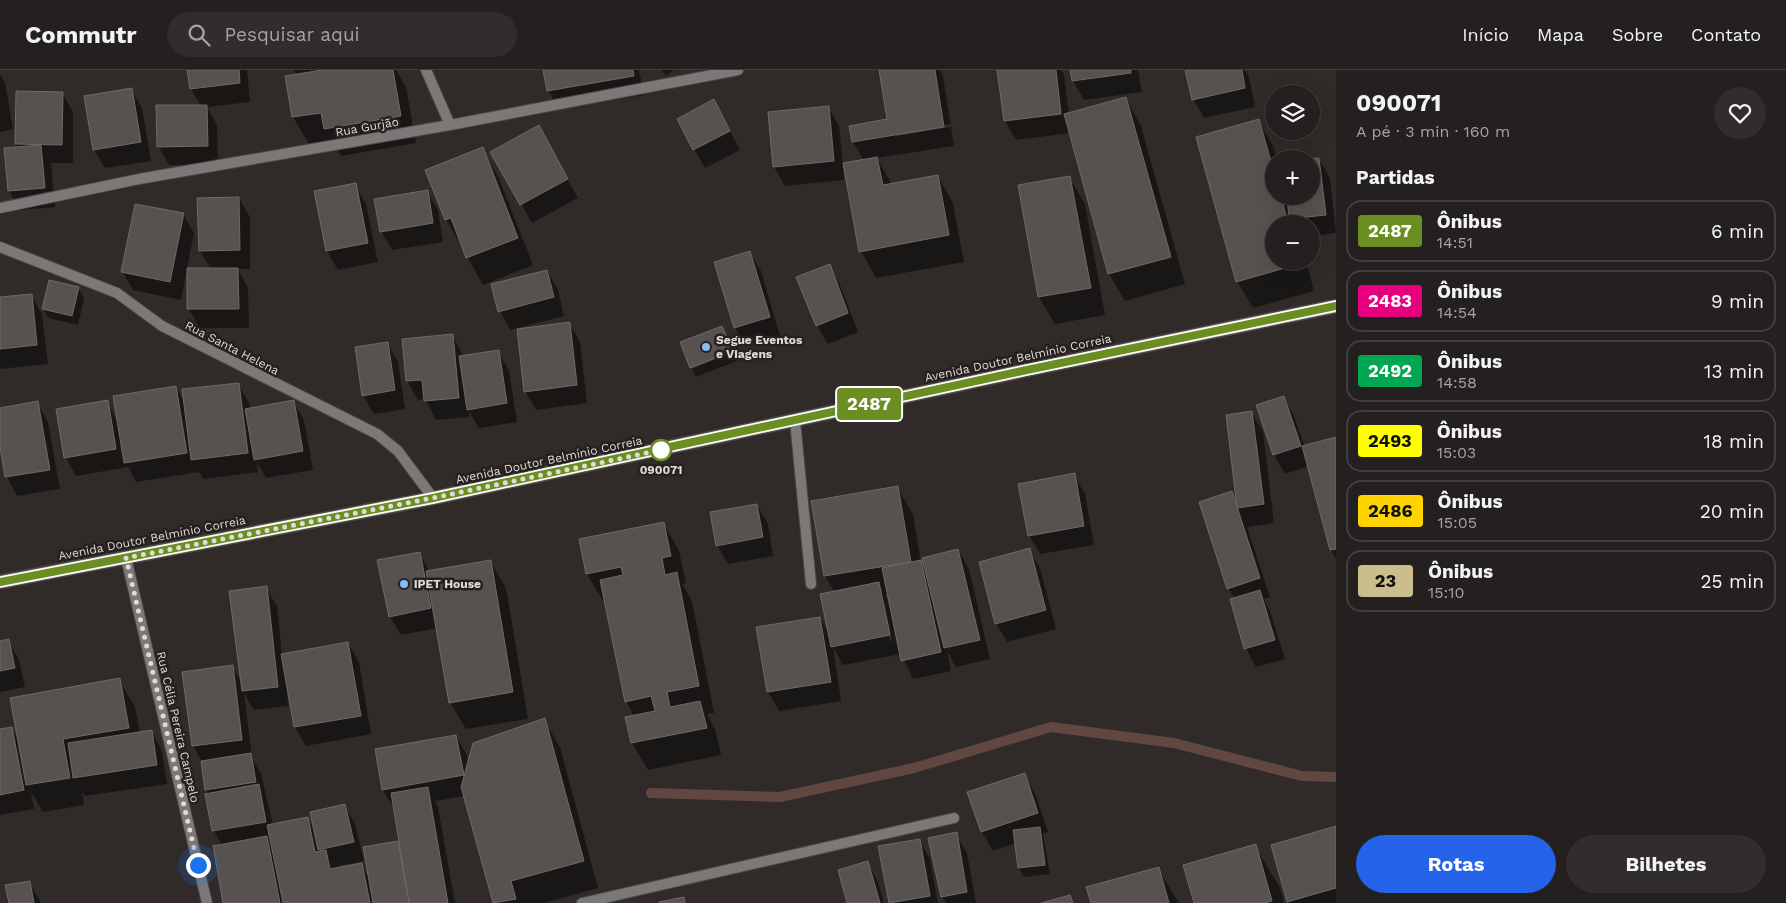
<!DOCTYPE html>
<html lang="pt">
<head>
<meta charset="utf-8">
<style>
	body { margin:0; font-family:"Work Sans",sans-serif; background:#302d2c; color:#f1f3f6; height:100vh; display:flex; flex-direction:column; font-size:19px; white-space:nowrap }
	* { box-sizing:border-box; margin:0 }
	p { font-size:16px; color:#a3a3a4 }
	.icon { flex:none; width:28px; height:28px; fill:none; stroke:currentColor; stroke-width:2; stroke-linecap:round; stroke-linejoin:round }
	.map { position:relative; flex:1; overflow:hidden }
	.drawer { display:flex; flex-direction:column; background:#24201f; width:450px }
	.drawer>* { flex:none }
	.badge { padding:0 10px; border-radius:4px; font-size:18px; line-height:32px }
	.fabs { position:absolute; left:1265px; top:15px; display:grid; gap:10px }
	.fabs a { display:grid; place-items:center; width:55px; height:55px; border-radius:50%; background:#24201f; box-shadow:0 5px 20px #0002,0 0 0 1px #413e3d; font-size:25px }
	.you { position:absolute; width:25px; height:25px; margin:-12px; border:4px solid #fff; border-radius:50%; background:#1a73e8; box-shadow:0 0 0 8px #1a73e833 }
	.map>.badge { position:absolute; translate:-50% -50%; box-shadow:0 0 0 2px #fff }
	h2 { padding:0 20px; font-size:19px; line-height:45px }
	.round { display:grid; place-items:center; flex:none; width:52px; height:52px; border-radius:26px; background:#302d2c }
	.head { display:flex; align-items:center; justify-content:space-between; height:85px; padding:0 20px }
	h1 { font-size:24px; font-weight:700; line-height:38px }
	.cta { display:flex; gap:10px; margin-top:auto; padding:10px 20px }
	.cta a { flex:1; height:58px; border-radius:30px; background:#2563eb; color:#fff; font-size:20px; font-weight:700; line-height:58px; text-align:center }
	.cta a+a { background:#302d2c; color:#f1f3f6 }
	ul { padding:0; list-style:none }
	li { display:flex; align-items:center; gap:15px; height:62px; margin:0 10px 8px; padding:0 10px; border:2px solid #413e3d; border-radius:15px }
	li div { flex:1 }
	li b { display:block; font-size:19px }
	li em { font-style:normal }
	li .badge { min-width:55px; font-weight:700; text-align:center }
	header { display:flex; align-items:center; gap:30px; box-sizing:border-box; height:70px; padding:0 25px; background:#24201f; border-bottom:1px solid #413e3d }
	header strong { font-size:24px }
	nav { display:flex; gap:28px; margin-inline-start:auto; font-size:18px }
	.search { width:350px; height:45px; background:#302d2c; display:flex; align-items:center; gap:12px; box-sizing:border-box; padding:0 18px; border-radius:28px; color:#a3a3a4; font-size:19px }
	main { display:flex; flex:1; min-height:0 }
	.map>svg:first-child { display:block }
</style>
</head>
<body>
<header>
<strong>Commutr</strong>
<div class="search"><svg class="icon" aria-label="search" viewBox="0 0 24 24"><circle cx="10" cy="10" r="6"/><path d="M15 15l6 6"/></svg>Pesquisar aqui</div>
<nav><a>Início</a><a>Mapa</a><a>Sobre</a><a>Contato</a></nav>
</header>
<main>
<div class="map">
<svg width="1336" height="833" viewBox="0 0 1336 833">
	<rect width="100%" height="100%" fill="#302b29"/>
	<g fill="#0007" fill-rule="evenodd">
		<path d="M189,0H247L250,32L207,37L217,55L218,95H169L158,76L201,36L191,19Z"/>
		<path d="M294,0H396L406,17L416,73L341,86L332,70L309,74L293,47L287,7L297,5Z"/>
		<path d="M545,0H639L644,25L559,39L548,20Z"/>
		<path d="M662,0H674L666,6Z"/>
		<path d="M880,0H940L943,6L954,76L877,88L892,115L938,106L953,133L964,192L876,208L861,181L845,95L843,96L844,110L785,116L774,97L828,37L839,56L843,94L864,91L853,72L888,50ZM950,54L951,57L896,66V63Z"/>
		<path d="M999,0H1061L1064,4L1069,44L1126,29L1141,56L1185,214L1125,231L1109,204L1070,63L1016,70L1005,51Z"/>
		<path d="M1072,0H1138L1142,22L1084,30L1073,11Z"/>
		<path d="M1187,0H1245L1249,7L1255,37L1204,48L1193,29Z"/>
		<path d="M0,4L5,13L13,59L0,62Z"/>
		<path d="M131,19L142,38L151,91L105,98L94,80Z"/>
		<path d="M62,23L73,42V93H51L55,137L20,140L9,121L19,78L16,74Z"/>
		<path d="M724,50L740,80L705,98L694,79Z"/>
		<path d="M1259,51L1274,78L1277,89H1274V126H1311L1319,89L1330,108L1336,163L1311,166V154H1274V191H1306L1314,221L1253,238L1237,211Z"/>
		<path d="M549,76L578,128L532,153L492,82Z"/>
		<path d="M482,79L498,106L533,195L483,215L446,149Z"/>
		<path d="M1069,107L1085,134L1105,245L1055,254L1039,227Z"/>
		<path d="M355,115L366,134L378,192L338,200L327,181Z"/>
		<path d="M427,121L438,140L443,172L392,180L381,161Z"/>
		<path d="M239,128L250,147V199H238L248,218L249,258H200L189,239L211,199L200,181L199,130Z"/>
		<path d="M183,144L194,163L181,230L133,220L122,201Z"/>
		<path d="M750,183L761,201L780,266L746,276L735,257Z"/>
		<path d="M829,196L840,215L858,262L828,274L817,256Z"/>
		<path d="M547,201L558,220L564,246L510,260L500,241Z"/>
		<path d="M50,212L79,219L84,228L78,255L48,248L43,239Z"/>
		<path d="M31,225L42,244L48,294L0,299V228Z"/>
		<path d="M569,253L580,272L587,333L536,340L525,321Z"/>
		<path d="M452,265L464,287L498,282L509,300L517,352L479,358L469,341V347L436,350L425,329L418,330L407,311Z"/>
		<path d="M387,273L398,292L405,339L374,344L363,325Z"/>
		<path d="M734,282L737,291L696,307L692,299Z"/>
		<path d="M238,314L249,333L250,339L293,331L304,350L313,400L266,408L257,392L258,402L203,409L199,402L136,412L128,397L76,406L66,388L107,332L118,352L175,317L186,334Z"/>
		<path d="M1283,327L1294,346L1305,377L1336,368V489L1331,480L1309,396L1285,404L1274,385L1258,336Z"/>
		<path d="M37,333L48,352L60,419L17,426L7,407L0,370V339Z"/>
		<path d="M1252,343L1263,362L1274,453L1247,457L1270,527L1264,529L1270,541L1285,589L1256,597L1246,578L1235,529L1228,518L1231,423L1238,434Z"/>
		<path d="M1074,405L1085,424L1094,475L1040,484L1029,465Z"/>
		<path d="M897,417L913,444L921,493L926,500L958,480L969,499L990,589L956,597L947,580L951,601L913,609L901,584L843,595L833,577L841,631L779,641L768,622L757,558L820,548L829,564L835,523L825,506L813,432ZM885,525H889L890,533ZM882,532H884L892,571H890Z"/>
		<path d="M757,435L768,454L773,486L728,494L717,475Z"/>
		<path d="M664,454L679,481L686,513L682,514L692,531L714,643L707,644L715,659L721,685L648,700L632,673L634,646L626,631L605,530L603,531L587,504Z"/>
		<path d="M1029,479L1040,498L1056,559L1007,572L996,553Z"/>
		<path d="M419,483L430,502L490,491L506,518L528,649L466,659L450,632L437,558L401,565L390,547Z"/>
		<path d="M266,518L277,536L282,585L348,573L359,592L371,664L306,676L295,657L289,620H287L288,636L254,640L244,623L252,688L261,704L273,755L308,749L315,761L344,735L355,754L364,791L339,796V798L361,794L369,808L364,778L400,772L395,740L383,720L376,680L456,666L467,685L468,695L544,650L560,677L598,818L544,833H494L465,726L435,731L438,737L455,833H225L222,776L214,761L202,692L193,676L183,603L232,597L242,614Z"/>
		<path d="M8,571L19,590L25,617L0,622V572Z"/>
		<path d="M119,610L135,637L140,663L152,662L162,681L167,714L85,726L82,721L84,735L43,742L31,722L34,739L0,745V660L11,658L19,671Z"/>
		<path d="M1024,704L1035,723L1048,762L1043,764L1050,804L1024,807L1019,798L1016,773L993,781L982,762L969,723Z"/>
		<path d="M1336,758V833H1289L1288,831Z"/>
		<path d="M956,764L967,783L976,833H946L942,826Z"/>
		<path d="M919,770L930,789L938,833H890L880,777Z"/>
		<path d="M1255,776L1280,818L1284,833H1195Z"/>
		<path d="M868,793L878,812L884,833H848Z"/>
		<path d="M1158,798L1179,833H1092Z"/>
		<path d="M29,812L41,833H10Z"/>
	</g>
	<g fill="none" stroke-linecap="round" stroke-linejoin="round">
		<path stroke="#604741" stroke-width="10" d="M651,723L780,727L914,698L1051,657L1174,673L1302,706L1336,707"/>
	</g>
	<g fill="#575250" stroke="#6f6967">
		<path d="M187,0H239L240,13L190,19Z"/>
		<path d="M322,0H393L401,46L324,59L321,43L292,47L285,6Z"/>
		<path d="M543,0H633L634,6L547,21Z"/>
		<path d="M879,0H935L944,57L852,72L849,56L887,49Z"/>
		<path d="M997,0H1056L1061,44L1004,51Z"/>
		<path d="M1070,0H1131V3L1072,11Z"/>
		<path d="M1185,0H1242L1245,18L1192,30Z"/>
		<path d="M132,18L141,72L93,80L84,26Z"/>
		<path d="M16,21L63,22L62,75L15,74Z"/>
		<path d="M1126,27L1171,187L1108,204L1064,44Z"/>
		<path d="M714,29L730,61L693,80L677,49Z"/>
		<path d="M156,35H207L208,76L157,77Z"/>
		<path d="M829,36L834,91L773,97L768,42Z"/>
		<path d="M1259,49L1274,102V126H1281L1288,154H1274V191H1299V194L1236,212L1196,67Z"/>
		<path d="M539,55L568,109L520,135L490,82Z"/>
		<path d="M41,75L45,118L8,121L4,78Z"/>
		<path d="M483,77L518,168L466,188L451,148L445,150L425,100Z"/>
		<path d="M877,87L883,115L938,105L949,165L859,182L843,93Z"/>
		<path d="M1319,88L1326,145L1289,149L1287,126H1311V89H1309Z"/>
		<path d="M1070,106L1091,218L1038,227L1018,115Z"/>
		<path d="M356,113L368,173L326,181L314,121Z"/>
		<path d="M428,120L433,153L380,162L374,129Z"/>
		<path d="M239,127L240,180L199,181L197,128Z"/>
		<path d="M135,134L184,143L170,212L121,202Z"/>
		<path d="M750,181L770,247L734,258L714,192Z"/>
		<path d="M830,194L848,243L816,256L796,207Z"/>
		<path d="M187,198H238L239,239H187Z"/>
		<path d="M547,200L554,227L498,242L491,214Z"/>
		<path d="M49,210L79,217L72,246L42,239Z"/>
		<path d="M32,224L37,275L0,279V227Z"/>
		<path d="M570,252L577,315L524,322L517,259Z"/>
		<path d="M722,256L733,281L690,298L680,272Z"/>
		<path d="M453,264L459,328L424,331L422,310L406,311L402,269Z"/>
		<path d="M388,272L395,320L362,326L355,277Z"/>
		<path d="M499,280L507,333L467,340L459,286Z"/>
		<path d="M239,313L248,383L191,390L182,319Z"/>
		<path d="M176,316L187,383L124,393L113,326Z"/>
		<path d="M1284,326L1301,376L1273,385L1256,335Z"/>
		<path d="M108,330L116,379L64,388L56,339Z"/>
		<path d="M294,330L303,381L254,390L245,339Z"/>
		<path d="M38,331L50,400L5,407L0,377V338Z"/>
		<path d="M1252,341L1264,434L1237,438L1226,345Z"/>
		<path d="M1336,367V479L1330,480L1302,376Z"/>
		<path d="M1075,403L1084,456L1028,466L1018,414Z"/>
		<path d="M898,416L911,492L824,506L811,431Z"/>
		<path d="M1232,421L1260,508L1227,519L1199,432Z"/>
		<path d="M757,434L763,467L716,476L710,442Z"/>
		<path d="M664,452L671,486L662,488L665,505L677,502L699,616L667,622L670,637L700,631L707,658L631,673L625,647L655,641L651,626L625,632L600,510L623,505L621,497L586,504L579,469Z"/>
		<path d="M1030,478L1046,540L995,554L979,492Z"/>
		<path d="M958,479L980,570L944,578L922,488Z"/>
		<path d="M420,482L431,538L389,547L377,490Z"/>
		<path d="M491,490L513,622L449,633L426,501Z"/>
		<path d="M921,490L941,582L901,591L882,498Z"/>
		<path d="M879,512L890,565L831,577L820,524Z"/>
		<path d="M267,516L278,617L242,621L229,521Z"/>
		<path d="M1260,520L1275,570L1244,579L1230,529Z"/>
		<path d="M820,547L831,612L767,622L756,557Z"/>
		<path d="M9,569L15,598L0,601V571Z"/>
		<path d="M348,572L361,646L294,657L281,584Z"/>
		<path d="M233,595L242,670L192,676L182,602Z"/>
		<path d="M120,608L129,658L63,669L70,708L26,715L10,628Z"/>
		<path d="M545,648L584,791L511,811L516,829L493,833L461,717L473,673Z"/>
		<path d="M12,657L24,720L0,725V659Z"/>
		<path d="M152,660L157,695L73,708L68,673Z"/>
		<path d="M456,665L464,705L382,720L375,679Z"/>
		<path d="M251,683L256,712L205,720L201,691Z"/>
		<path d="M1025,703L1038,743L981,762L967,722Z"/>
		<path d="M259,714L266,752L212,761L205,724Z"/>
		<path d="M428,717L448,833H409L391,723Z"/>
		<path d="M345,734L354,772L318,780L310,742Z"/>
		<path d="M308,747L315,782L326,780L330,799L362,793L370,833H283L267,755Z"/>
		<path d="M1336,756V818L1287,832L1271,775Z"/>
		<path d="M1040,757L1045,795L1018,798L1013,760Z"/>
		<path d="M957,762L967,822L941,827L928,768Z"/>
		<path d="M267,766L280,833H223L213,776Z"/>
		<path d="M920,769L930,826L889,833L878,776Z"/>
		<path d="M398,771L409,833H373L363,777Z"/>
		<path d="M1256,774L1272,831L1265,833H1194L1183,795Z"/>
		<path d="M868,791L880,833H847L838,800Z"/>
		<path d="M1159,797L1169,833H1091L1086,817Z"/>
		<path d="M30,811L34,833H9L5,815Z"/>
		<path d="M1070,825L1073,833H1041Z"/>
		<path d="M684,827L685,833H660L659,832Z"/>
	</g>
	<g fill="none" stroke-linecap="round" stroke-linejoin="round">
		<defs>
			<path id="lane" d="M795,351L811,514"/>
			<g id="street">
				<path d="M426,0L450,55"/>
				<path d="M0,138L139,109L450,55L738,0"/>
				<path d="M0,177L117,223L162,256L377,364L398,381L433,428"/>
				<path d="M126,488L207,833"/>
				<path d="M582,833L954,748"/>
			</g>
			<path id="primary" d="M0,512L433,428L1022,301L1336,236"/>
		</defs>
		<use href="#lane" stroke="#4c4745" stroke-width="12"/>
		<use href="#street" stroke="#4c4745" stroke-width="12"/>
		<use href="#primary" stroke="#4c4745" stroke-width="15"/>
		<use href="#lane" stroke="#7b7877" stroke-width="10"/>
		<use href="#street" stroke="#7b7877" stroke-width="10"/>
		<use href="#primary" stroke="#cac5c3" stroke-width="12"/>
	</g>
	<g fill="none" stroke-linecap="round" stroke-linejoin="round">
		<defs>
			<path id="line" d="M0,512L433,428L1022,301L1336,236"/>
		</defs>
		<use href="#line" stroke="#fff" stroke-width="11"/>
		<use href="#line" stroke="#6b8e23" stroke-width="8"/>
		<path stroke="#dedbda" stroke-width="5" stroke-dasharray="0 9" d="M198,795L126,488L433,428L661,380"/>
	</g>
	<g fill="#86bbfb" stroke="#26211f" stroke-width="2">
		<circle cx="706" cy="277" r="5"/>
		<circle cx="404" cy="514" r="5"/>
	</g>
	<circle fill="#fff" stroke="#6b8e23" stroke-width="2.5" cx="661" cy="380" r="10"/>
	<g text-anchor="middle" stroke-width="5" stroke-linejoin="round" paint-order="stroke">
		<g font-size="12" fill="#dedbda" stroke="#26211f">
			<text transform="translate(367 57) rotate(-10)" y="4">Rua Gurjão</text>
			<text transform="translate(232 278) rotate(27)" y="4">Rua Santa Helena</text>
			<text transform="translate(1018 288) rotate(-12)" y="4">Avenida Doutor Belmínio Correia</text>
			<text transform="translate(549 390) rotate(-12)" y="4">Avenida Doutor Belmínio Correia</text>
			<text transform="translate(152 468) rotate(-11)" y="4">Avenida Doutor Belmínio Correia</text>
			<text transform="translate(178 657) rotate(77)" y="4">Rua Célia Pereira Campelo</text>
		</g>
		<g font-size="12" font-weight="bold" fill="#dedbda" stroke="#26211f" text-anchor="start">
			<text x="716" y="274">Segue Eventos<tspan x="716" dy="14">e Viagens</tspan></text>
			<text x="414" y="518">iPET House</text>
		</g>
		<g font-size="12" font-weight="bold" fill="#dedbda" stroke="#26211f">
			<text x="661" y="404">090071</text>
		</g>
	</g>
</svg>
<div class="fabs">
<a><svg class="icon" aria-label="layers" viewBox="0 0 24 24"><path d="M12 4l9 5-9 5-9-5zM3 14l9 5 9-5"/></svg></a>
<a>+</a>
<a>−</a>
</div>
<div class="you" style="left:198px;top:795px"></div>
<b class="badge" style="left:869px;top:334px;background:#6b8e23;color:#fff">2487</b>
</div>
<section class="drawer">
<div class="head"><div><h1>090071</h1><p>A pé · 3 min · 160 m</p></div><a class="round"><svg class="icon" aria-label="heart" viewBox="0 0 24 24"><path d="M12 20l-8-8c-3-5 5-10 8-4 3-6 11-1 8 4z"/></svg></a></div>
<h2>Partidas</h2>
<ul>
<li><span class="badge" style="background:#6b8e23;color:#fff">2487</span><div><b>Ônibus</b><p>14:51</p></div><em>6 min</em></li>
<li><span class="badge" style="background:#e6007e;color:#fff">2483</span><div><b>Ônibus</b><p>14:54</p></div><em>9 min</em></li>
<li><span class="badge" style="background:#00a651;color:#fff">2492</span><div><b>Ônibus</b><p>14:58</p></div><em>13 min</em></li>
<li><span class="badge" style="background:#ff0;color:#111">2493</span><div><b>Ônibus</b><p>15:03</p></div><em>18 min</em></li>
<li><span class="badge" style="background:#ffd300;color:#111">2486</span><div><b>Ônibus</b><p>15:05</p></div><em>20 min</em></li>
<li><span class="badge" style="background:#ccbe8c;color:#111">23</span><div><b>Ônibus</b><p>15:10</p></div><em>25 min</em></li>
</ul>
<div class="cta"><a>Rotas</a><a>Bilhetes</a></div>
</section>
</main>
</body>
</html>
